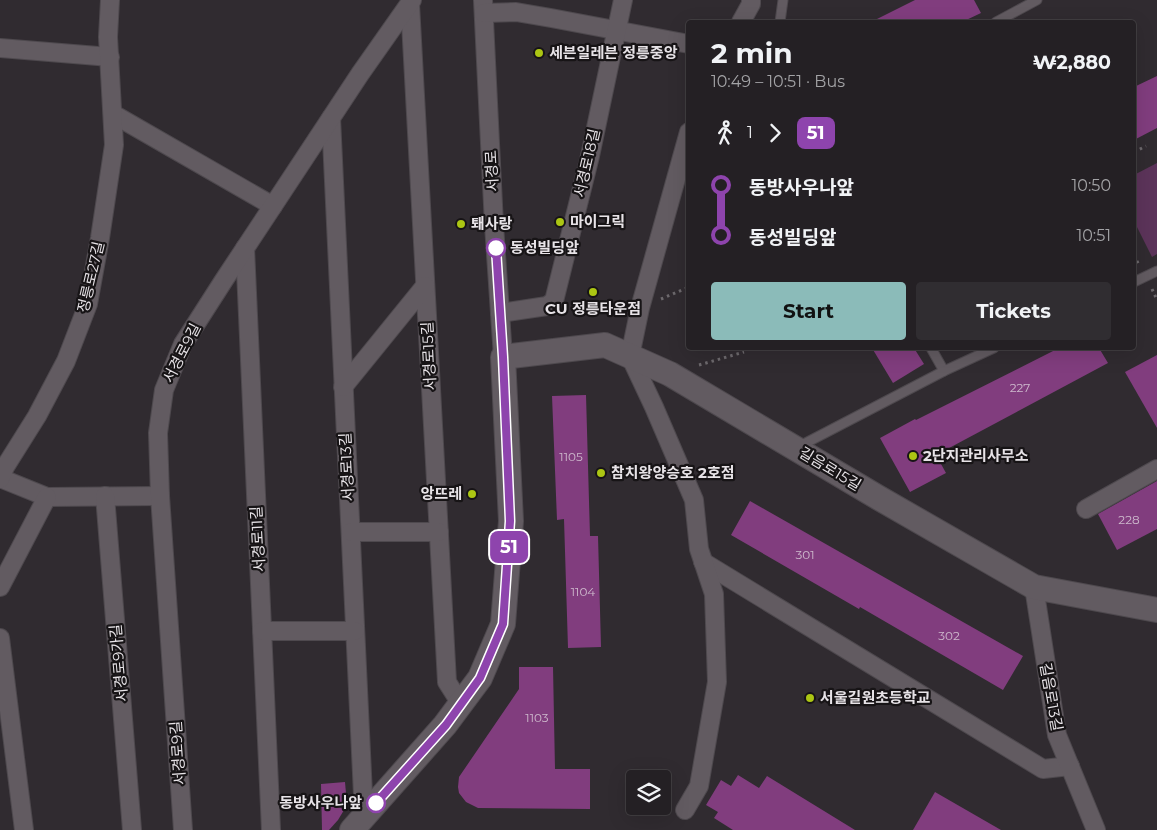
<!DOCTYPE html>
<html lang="en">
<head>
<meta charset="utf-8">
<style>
	body { margin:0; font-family:Montserrat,"Noto Sans KR",sans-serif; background:#302d31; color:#f1f3f6; height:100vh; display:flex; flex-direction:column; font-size:19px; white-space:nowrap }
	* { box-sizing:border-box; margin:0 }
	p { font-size:16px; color:#a3a3a6 }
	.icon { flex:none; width:28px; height:28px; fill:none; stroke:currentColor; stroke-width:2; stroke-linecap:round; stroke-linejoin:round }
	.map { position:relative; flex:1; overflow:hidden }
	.sheet { position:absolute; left:686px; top:20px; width:450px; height:330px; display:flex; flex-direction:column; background:#242024; border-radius:5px; box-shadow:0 5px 20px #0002,0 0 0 1px #413e41 }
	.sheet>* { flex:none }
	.badge { padding:0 10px; border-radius:8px; font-size:18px; line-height:32px }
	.buttons { position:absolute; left:626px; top:770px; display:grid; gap:10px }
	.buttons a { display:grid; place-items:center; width:45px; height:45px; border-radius:5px; background:#242024; box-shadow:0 5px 20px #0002,0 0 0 1px #413e41; font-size:25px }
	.map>.badge { position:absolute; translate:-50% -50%; box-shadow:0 0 0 2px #fff }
	.legs { display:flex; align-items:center; gap:8px; height:55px; padding:0 25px; font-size:16px }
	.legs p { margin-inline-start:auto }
	.head { display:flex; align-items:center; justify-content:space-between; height:85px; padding:0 25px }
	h1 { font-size:28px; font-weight:700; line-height:38px }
	.cta { display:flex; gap:10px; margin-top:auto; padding:10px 25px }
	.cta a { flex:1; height:58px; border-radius:5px; background:#8bbbb9; color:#111; font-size:20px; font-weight:700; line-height:58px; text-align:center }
	.cta a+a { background:#302d31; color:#f1f3f6 }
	ul { padding:0 25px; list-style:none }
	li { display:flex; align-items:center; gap:18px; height:50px; font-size:19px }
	li i { display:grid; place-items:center; width:8px; height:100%; margin:0 6px; background:currentColor }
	li i::after { content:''; width:12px; height:12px; margin:-6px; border:4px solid; border-radius:50%; background:#242024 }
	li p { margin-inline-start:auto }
	li:first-child i { background:linear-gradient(#0000 50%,currentColor 0) }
	li:last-child i { background:linear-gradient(currentColor 50%,#0000 0) }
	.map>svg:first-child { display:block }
</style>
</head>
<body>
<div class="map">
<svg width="1157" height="830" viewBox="0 0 1157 830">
	<rect width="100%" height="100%" fill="#302b30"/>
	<path fill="#5c345a" d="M1157,163V254L1152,257L1134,221V175Z"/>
	<g fill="#813d7e">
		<path d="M915,0H974L981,13L962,22H871Z"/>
		<path d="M1157,76V128L1134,140V87Z"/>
		<path d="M872,348H914L924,364L893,383Z"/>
		<path d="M1059,348H1099L1108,363L936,455L946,473L910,492L880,438L915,419L916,420Z"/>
		<path d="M1157,355V428L1125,372Z"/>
		<path d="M586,395L590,536H598L601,647L568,648L564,519L557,520L552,396Z"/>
		<path d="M1157,481V529L1117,550L1098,514Z"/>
		<path d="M750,501L1023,656L1003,690L860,607L859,609L731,535Z"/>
		<path d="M519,667H553L555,769H590V809L478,808L466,802L459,793L458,787L459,777L519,689Z"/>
		<path d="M738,775L759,788L767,776L855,830H733L714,818L718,812L706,805L721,780L731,786Z"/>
		<path d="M345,782L347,805L338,820L329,830H322L321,784Z"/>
		<path d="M935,792L1001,830H913Z"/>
	</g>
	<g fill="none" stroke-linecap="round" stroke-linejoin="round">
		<defs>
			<g id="lane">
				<path d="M780,22L783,0"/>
				<path d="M996,22L1037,0"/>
				<path d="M1134,282L1157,271"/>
				<path d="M931,348L944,371"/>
				<path d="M798,447L944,371L994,348"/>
			</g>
			<g id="street">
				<path d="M483,0L494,225L503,357"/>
				<path d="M410,4L447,682L461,704"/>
				<path d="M484,13L516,12L551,18L689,44"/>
				<path d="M741,22L751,4V0"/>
				<path d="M0,48L110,57"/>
				<path d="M113,114L273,206"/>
				<path d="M331,118L364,816"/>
				<path d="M245,248L271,830"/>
				<path d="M500,313L547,306L554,301L590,156L623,0"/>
				<path d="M343,387L425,286"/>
				<path d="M0,478L47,497L160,496"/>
				<path d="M0,479L5,467L37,416L66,361L88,304L100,238L114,145L108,37L110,0"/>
				<path d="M105,496L132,830"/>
				<path d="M1086,509L1157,469"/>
				<path d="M351,532H439"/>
				<path d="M703,562L1043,769L1070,766"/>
				<path d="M0,587L47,497"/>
				<path d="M1034,587L1057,735L1096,830"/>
				<path d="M262,631H355"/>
				<path d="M0,638L24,830"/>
				<path d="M685,810L699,786L717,682L714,594L699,549L694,500L654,407L630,356L640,308L689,132"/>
				<path d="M183,830L160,496L158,433L164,390L183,344L224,280L360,74L412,0"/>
			</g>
			<path id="secondary" d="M352,830L445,725L480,678L503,624L511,521L503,357L605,345L670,374L879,498L1034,587L1157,610"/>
		</defs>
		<use href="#lane" stroke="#4e494e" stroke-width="11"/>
		<use href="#street" stroke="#4e494e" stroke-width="20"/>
		<use href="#secondary" stroke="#4e494e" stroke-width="26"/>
		<g stroke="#6d696d" stroke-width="3" stroke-dasharray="2.5 4" stroke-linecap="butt">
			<path d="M1134,152L1146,146"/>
			<path d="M1134,255L1139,265"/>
			<path d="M1152,289L1157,300"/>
			<path d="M661,299L689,287"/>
			<path d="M699,365L744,352"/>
		</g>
		<use href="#lane" stroke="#625b61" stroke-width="9"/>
		<use href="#street" stroke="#625b61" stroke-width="18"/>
		<use href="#secondary" stroke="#625b61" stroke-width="24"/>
	</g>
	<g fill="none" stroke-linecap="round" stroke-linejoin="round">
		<defs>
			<path id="line-1" d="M376,803L446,725L480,678L503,624L510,521L503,357L496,248"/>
		</defs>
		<use href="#line-1" stroke="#fff" stroke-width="11"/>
		<use href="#line-1" stroke="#8e44ad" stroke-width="8"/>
	</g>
	<g fill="#acc613" stroke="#171416" stroke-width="2">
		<circle cx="539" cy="53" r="5"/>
		<circle cx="560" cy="222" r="5"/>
		<circle cx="461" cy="224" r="5"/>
		<circle cx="593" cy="292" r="5"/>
		<circle cx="913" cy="456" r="5"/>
		<circle cx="601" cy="473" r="5"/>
		<circle cx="472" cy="494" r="5"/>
		<circle cx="810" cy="698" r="5"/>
	</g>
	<g fill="#fff" stroke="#8e44ad" stroke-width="2.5">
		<circle cx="496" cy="248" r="9"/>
		<circle cx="376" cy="803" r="9"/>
	</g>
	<g text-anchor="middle" stroke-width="4.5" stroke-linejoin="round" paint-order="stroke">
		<g font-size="12" fill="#cebacd">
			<text x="1020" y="392">227</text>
			<text x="571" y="461">1105</text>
			<text x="1129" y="524">228</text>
			<text x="805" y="559">301</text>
			<text x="583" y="596">1104</text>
			<text x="949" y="640">302</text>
			<text x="537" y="722">1103</text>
		</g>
		<g font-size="15" font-weight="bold" fill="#e7e3e7" stroke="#171416" text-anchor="start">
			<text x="549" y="58">세븐일레븐 정릉중앙</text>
			<text x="570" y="227">마이그릭</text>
			<text x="471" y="229">퇘사랑</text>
			<text x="593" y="314" text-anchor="middle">CU 정릉타운점</text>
			<text x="923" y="461">2단지관리사무소</text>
			<text x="611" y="478">참치왕양승호 2호점</text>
			<text x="462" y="499" text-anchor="end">앙뜨레</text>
			<text x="820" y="703">서울길원초등학교</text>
		</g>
		<g font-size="15" fill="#e7e3e7" stroke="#171416">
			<text transform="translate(587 163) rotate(-77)" y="5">서경로18길</text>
			<text transform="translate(492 171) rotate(-93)" y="5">서경로</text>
			<text transform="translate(91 277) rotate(-77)" y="5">정릉로27길</text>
			<text transform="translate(182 353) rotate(-63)" y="5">서경로9길</text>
			<text transform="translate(429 356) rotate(-93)" y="5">서경로15길</text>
			<text transform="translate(347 467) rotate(-93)" y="5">서경로13길</text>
			<text transform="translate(830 469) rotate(31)" y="5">길음로15길</text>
			<text transform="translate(258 539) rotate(-93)" y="5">서경로11길</text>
			<text transform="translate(119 663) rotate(-95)" y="5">서경로9가길</text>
			<text transform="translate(1051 697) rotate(80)" y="5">길음로13길</text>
			<text transform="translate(178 753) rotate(-94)" y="5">서경로9길</text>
		</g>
		<g font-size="15" font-weight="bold" fill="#e7e3e7" stroke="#171416" text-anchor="start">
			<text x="510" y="253">동성빌딩앞</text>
			<text x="362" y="808" text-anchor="end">동방사우나앞</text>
		</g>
	</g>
</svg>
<div class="buttons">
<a><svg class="icon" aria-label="layers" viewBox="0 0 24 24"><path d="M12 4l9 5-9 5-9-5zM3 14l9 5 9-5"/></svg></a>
</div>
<b class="badge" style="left:509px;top:547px;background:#8e44ad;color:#fff">51</b>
<section class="sheet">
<div class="head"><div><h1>2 min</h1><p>10:49 – 10:51 · Bus</p></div><b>₩2,880</b></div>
<div class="legs"><svg class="icon" aria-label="walk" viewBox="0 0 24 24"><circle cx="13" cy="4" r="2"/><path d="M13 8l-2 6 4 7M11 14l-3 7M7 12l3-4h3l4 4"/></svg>1<svg class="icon" aria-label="forward" viewBox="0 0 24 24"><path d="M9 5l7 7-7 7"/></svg><b class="badge" style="background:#8e44ad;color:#fff">51</b></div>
<ul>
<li><i style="color:#8e44ad"></i><b>동방사우나앞</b><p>10:50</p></li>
<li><i style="color:#8e44ad"></i><b>동성빌딩앞</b><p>10:51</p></li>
</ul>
<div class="cta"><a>Start</a><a>Tickets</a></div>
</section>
</div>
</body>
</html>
